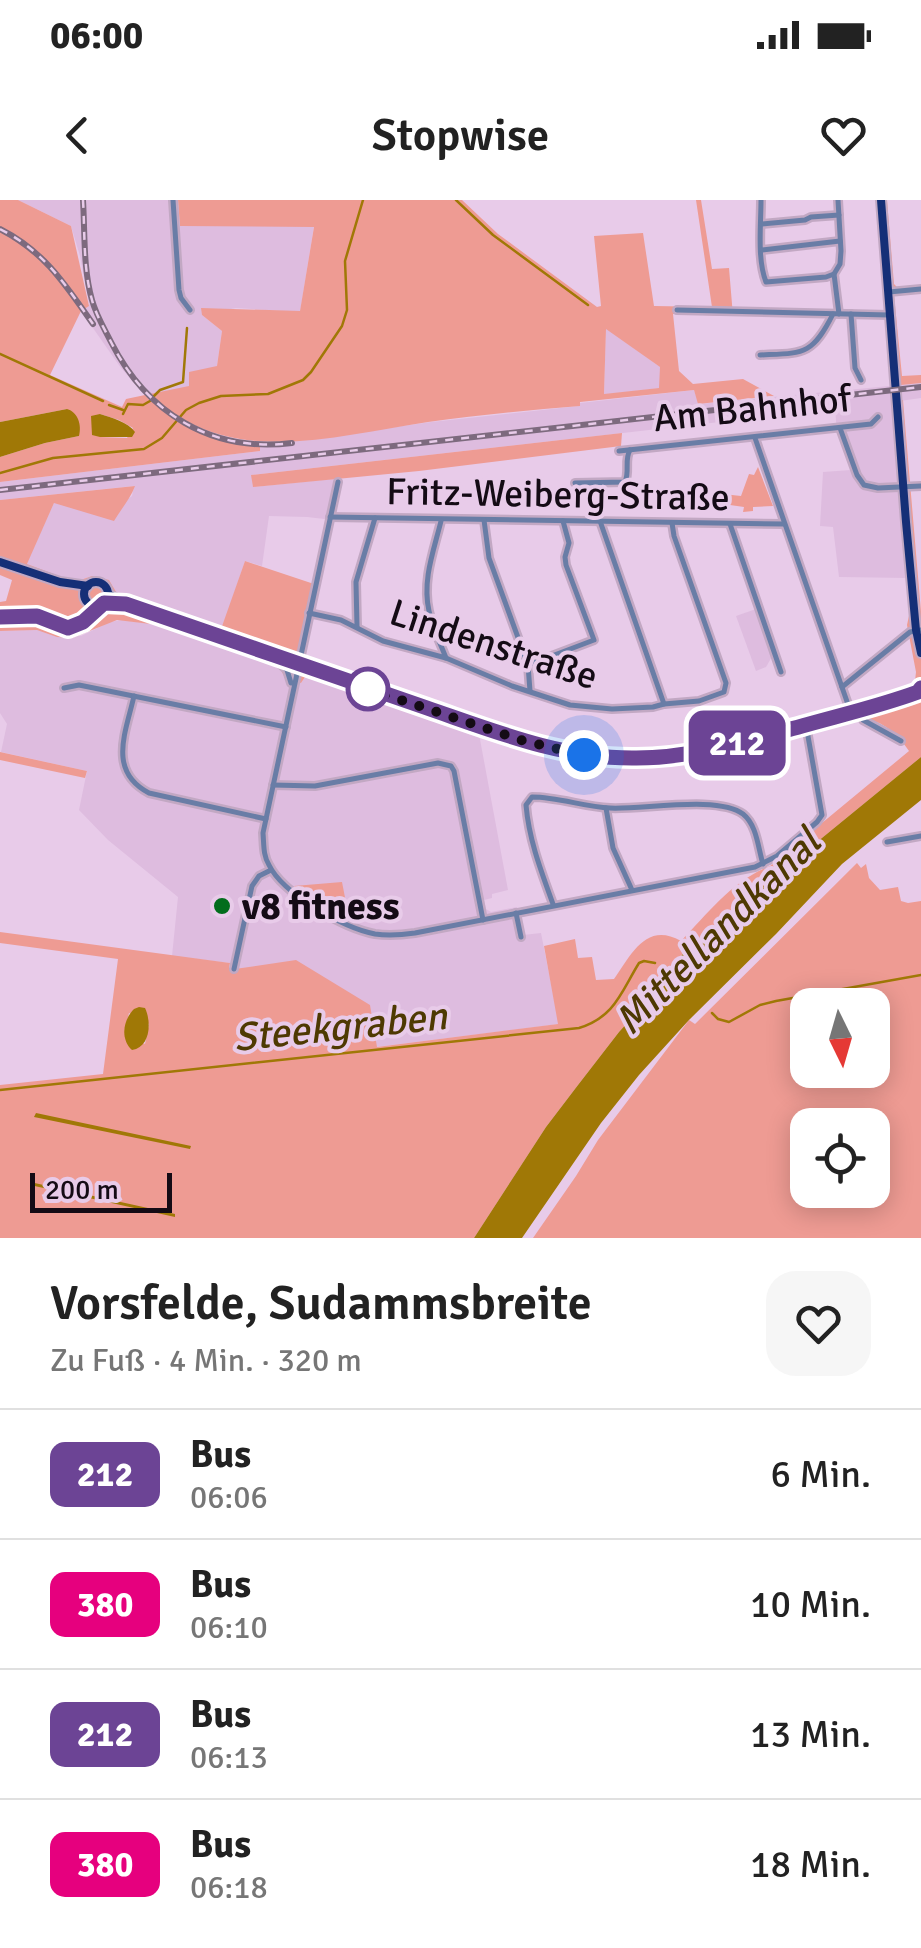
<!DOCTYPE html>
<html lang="de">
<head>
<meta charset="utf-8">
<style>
	body { margin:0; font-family:Signika,sans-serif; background:#f6f6f6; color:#222; height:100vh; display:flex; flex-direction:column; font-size:38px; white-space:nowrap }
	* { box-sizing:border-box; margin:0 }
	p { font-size:32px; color:#767676 }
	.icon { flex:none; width:55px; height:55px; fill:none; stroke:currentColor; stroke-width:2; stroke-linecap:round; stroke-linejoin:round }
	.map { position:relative; height:1038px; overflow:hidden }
	.side { display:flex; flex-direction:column; background:#fff; flex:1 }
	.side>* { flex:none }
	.badge { padding:0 20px; border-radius:15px; font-size:35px; line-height:65px }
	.needle { width:65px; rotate:175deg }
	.controls { position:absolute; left:790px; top:788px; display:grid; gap:20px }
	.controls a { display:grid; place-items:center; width:100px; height:100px; border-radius:20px; background:#fff; box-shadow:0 5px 25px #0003; font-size:50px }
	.scale { position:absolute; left:30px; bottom:25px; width:142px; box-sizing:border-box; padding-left:10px; border:5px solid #140b15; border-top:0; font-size:28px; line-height:35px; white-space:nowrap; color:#140b15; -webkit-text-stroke:8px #e8cbe9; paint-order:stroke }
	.you { position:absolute; width:50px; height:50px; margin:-25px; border:8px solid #fff; border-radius:50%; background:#1a73e8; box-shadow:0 0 0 15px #1a73e833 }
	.map>.badge { position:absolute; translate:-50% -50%; box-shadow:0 0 0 5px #fff }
	.round { display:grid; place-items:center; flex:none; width:105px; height:105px; border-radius:30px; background:#f6f6f6 }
	.head { display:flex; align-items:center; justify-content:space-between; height:170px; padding:0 50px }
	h1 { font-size:48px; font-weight:600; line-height:75px }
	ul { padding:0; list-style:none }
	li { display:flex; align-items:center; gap:30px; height:130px; padding:0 50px; border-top:2px solid #e0e0e0 }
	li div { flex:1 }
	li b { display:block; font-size:38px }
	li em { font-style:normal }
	li .badge { min-width:110px; font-weight:700; text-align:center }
	.status { display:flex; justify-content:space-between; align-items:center; height:70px; padding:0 50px; background:#fff; direction:ltr }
	.status svg { height:28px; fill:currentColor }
	header { display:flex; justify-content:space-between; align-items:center; height:130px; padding:0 50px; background:#fff; font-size:45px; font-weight:600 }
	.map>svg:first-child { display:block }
</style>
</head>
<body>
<div class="status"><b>06:00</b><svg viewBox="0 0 49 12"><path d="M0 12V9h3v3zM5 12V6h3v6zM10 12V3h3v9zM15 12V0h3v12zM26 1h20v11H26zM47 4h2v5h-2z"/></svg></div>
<header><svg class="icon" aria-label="back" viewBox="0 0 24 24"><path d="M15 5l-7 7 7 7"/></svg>Stopwise<svg class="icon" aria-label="heart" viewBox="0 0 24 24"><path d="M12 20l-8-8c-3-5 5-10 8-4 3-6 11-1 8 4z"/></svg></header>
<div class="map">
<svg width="921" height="1038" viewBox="0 0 921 1038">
	<rect width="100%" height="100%" fill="#e8cbe9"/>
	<g fill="#debcdf">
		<path d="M18,0H178L181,26H314L300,112L236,108L202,115L222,131L217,166L189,186L177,215L207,230L233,239L260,243L288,242L431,222L579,206L580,203L694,190L699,204L921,183V198L893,202L907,378L839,377L833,327L820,326L823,272L851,270L837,232L835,209L252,275L253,287L341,278L333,320L307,317L269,316L262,366L245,361L221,432L119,397L111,385L92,376L75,383L26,364L54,303L125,301L132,296L134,286L0,300V282L260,251L259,247L231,243L193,230L173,219L145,195L121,168L81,111L89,105L80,56L71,26Z"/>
		<path d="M606,128L660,167V188L604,195Z"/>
		<path d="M756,409L773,455L766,467L756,471L736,416Z"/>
		<path d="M122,420L167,426L273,465L281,470L287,480L301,483L305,477H309L479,534L508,690L492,694V698L484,700L486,709L491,712L517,707L523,735L541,733L559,824L376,847L235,769H229L230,763L172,756L178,697L108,640L79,610L87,571L1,552L7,524L0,513V431L37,430L81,436L110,422Z"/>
	</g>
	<g fill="#ee9b93" fill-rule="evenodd">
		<path d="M0,0H18L71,26L89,106L81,111L50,175L122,207L126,199L145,195C180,225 212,243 260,247V251L0,282V257L45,243L79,236L67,209L0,222ZM100,214L119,220L133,228L127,238L100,237Z"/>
		<path d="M178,0H462L498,34L597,107L601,106L594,36L643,33L654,106L712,107L696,0H701L712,69L729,68L733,116L673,114L679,171L693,184L743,179L774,196L698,204L694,190L580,202V206C529,210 478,215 428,222C333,236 228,270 150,194L189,186V172L217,166L222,131L202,115L201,108L300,111L314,27L180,26ZM606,129L660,167L659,188L604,194Z"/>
		<path d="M876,0H887L894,84L897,87L921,85V92L894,95L902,176L921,175V183L891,186Z"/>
		<path d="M903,200L921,412V557L719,722L688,756L683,754L681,756L684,760L619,832L578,885L546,927L474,1038H0V885L103,874L118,759L0,743V732L230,763L229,768L235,769L296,760L370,805L377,847L558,824L544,746L575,739L578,758L592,757L596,780L614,779C631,755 646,721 681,741C708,713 733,680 770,666L909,551C899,536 886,523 867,519L863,514L711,556L657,565H627L573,560L512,545L309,477H305L301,483L286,480L281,470L273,465L159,425L117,420L72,438L57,437L37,430L0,431V402L6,401L12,380L0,375V300L135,286C131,298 121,309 114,321L54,303L27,364L75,382L92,376L109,380L119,397L220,432L245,361L320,386L304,460L551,544L601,553L634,554H655L714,545L845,511L904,489L915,481L916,472L907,425L910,411L892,202ZM129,813L149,824L145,844L125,832Z"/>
		<path d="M622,233L621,246L419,271L253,287L251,275Z"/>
		<path d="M758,267L773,306L753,307V311L743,312L744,307L716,303V298L719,299L723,294L741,296L749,274L754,275Z"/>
		<path d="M0,552L87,571L85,578L0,560Z"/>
		<path d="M857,663L861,668L866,664L869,678L880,690L898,687L901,701L908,703L921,701V1038H533L576,976L598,940L689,820L695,824ZM808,805H872V870H808ZM808,925H872V990H808Z"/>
		<path d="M342,682L349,718L308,696L294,686Z"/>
	</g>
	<g fill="#a07806">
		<path d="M67,209C78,212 82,225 79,236L45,243L0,257V222Z"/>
		<path d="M100,214C112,218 128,222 135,232L132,237H100L92,235L91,216Z"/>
		<path d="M921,557V600L842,664L776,734L689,820L639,875L601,923L522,1038H474L546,927L578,885L619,832L684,760L681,756L683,754L688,756L719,722Z"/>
		<path d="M139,807L145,808C152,823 150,847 132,850C120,839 123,820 134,809Z"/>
		<path d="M36,913L191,946L190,949L34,917Z"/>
		<path d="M30,982L175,1014V1017L30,985Z"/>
	</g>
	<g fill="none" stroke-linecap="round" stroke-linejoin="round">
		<g stroke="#a07806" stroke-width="2.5">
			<path d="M456,0L493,35L588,105"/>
			<path d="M0,154L103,201"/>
			<path d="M154,196L160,190L183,182L187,128"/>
			<path d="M109,205L123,210"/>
			<path d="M123,214L128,204L143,205L150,201"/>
			<path d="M0,273L53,258L144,249L162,238L186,210L199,203L221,196L268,194L303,180L311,172L342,126L347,110L345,61L363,0"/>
			<path d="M712,813L718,819L729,822L760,805L776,801L921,775"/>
			<path d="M0,890L579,828C615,817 621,792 639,763L644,761L655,763"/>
		</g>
		<defs>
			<g id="minor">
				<path d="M173,0L179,90L181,98L190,110"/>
				<path d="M761,0C761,25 757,59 766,82L826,77L834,74"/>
				<path d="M838,0L841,51L840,64L834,74L839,114"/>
				<path d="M761,24L805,20L811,17L839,15"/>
				<path d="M762,50L840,41"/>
				<path d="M889,92L921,89"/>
				<path d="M677,110L889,115"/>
				<path d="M851,114L855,168L861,180"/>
				<path d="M760,155C803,153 812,156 833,114"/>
				<path d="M840,228L857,275L864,285L878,288L921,286"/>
				<path d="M755,238L851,513"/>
				<path d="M619,251L871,224L878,217"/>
				<path d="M338,282L263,633C264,645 263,655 269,665C283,694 344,728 375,734C389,736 401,735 415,733L755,667L777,656L817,622L822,615L806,525"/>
				<path d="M575,283L625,282C630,271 624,260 630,250"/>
				<path d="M330,317L784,324"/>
				<path d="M484,320L489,358L528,465L530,491"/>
				<path d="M441,321C434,350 422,380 429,411C432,427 440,442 446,458"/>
				<path d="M600,321L664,504"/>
				<path d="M730,324L781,472"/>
				<path d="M309,413L341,420L383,441L446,458L512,486L570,505L612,509L653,507L664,504L699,501L724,492L726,483L674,336L672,323"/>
				<path d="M357,427L356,382L375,318"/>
				<path d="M276,460L287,470L291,483"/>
				<path d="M528,465L594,440L566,365L565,357L569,343L563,321"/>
				<path d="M842,487L910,432L921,430"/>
				<path d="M64,488L79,485L286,527"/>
				<path d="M134,496C126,532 107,571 149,593L266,619"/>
				<path d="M860,511L863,520L901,541"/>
				<path d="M273,585L315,586L438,563L451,566L454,571L483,720"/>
				<path d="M606,608L613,648L632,690"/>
				<path d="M887,642L921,636"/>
				<path d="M553,704C541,671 529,640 526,605L532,597C559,597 584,607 610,608C641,610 719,595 743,614C757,625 758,648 763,664"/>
				<path d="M516,713L521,737"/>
				<path d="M234,769L252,686L259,676L271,670"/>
			</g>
			<g id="major">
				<path d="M881,0L906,322L916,430L921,453"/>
				<path d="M0,362L60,382L88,386"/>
				<circle cx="96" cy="394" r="12"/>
				<path d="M108,394L126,404L299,466L525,541C628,574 695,554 796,527C838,516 880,507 921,491"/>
				<path d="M0,418L37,416L64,427H73L83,422L98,406"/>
			</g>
		</defs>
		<use href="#minor" stroke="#c2a8c3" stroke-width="10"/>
		<use href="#major" stroke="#c2a8c3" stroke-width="12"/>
		<use href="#minor" stroke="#697da6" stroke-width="5"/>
		<use href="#major" stroke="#152f77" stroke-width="8"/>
		<defs>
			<g id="rail">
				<path d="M83,0C85,33 83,68 92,100C96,115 104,128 111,142C147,213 211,253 292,243"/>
				<path d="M0,29C45,52 65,84 93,124"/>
				<path d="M0,290L921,187"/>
			</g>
		</defs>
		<use href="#rail" stroke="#7d6a7e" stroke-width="6"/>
		<use href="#rail" stroke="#e8cbe9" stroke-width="2.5" stroke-dasharray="8" stroke-linecap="butt"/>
	</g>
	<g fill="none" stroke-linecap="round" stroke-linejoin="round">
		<defs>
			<path id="line" d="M0,417L37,416L68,428L83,422L104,403L126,404C227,438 326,474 427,508C494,531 560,558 632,558C690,559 746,541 802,526C841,515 880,506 918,492L921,488"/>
		</defs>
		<use href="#line" stroke="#fff" stroke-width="22"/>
		<use href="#line" stroke="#6c4495" stroke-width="15"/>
		<path stroke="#140b15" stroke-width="10" stroke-dasharray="0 18" d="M368,489L524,541L584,555"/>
	</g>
	<circle fill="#fff" stroke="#6c4495" stroke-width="5" cx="368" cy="489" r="20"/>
	<circle fill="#026d1c" stroke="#e8cbe9" stroke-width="4" cx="222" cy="706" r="10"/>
	<g text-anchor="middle" stroke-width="8" stroke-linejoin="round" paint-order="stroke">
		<g font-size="38" fill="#140b15" stroke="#e8cbe9">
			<text transform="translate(752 208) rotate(-6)" y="13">Am Bahnhof</text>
			<text transform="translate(558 294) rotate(1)" y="13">Fritz-Weiberg-Straße</text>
			<text transform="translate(494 444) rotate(18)" y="13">Lindenstraße</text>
		</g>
		<g font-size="38" font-weight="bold" fill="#140b15" stroke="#e8cbe9" text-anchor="start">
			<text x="242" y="719">v8 fitness</text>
		</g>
		<g font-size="40" font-style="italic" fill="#4e3902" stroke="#e8cbe9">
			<text transform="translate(717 731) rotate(-45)" y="14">Mittellandkanal</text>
			<text transform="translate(340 826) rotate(-6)" y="14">Steekgraben</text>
		</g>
	</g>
</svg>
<div class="controls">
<a><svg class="needle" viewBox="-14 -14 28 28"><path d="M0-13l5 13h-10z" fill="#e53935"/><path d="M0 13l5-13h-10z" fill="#767676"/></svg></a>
<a><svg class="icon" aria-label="locate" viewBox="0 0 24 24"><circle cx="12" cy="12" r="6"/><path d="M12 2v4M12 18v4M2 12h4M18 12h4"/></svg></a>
</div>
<div class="scale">200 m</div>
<div class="you" style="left:584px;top:555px"></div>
<b class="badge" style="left:737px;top:543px;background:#6c4495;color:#fff">212</b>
</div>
<section class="side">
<div class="head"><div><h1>Vorsfelde, Sudammsbreite</h1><p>Zu Fuß · 4 Min. · 320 m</p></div><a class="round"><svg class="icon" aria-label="heart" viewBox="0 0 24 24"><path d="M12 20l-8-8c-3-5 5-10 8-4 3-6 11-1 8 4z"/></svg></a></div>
<ul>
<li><span class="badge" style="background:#6c4495;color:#fff">212</span><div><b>Bus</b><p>06:06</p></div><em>6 Min.</em></li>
<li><span class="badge" style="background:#e6007e;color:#fff">380</span><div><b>Bus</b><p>06:10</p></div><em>10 Min.</em></li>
<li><span class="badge" style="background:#6c4495;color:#fff">212</span><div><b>Bus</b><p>06:13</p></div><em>13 Min.</em></li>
<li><span class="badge" style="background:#e6007e;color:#fff">380</span><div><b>Bus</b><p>06:18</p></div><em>18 Min.</em></li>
</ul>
</section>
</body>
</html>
